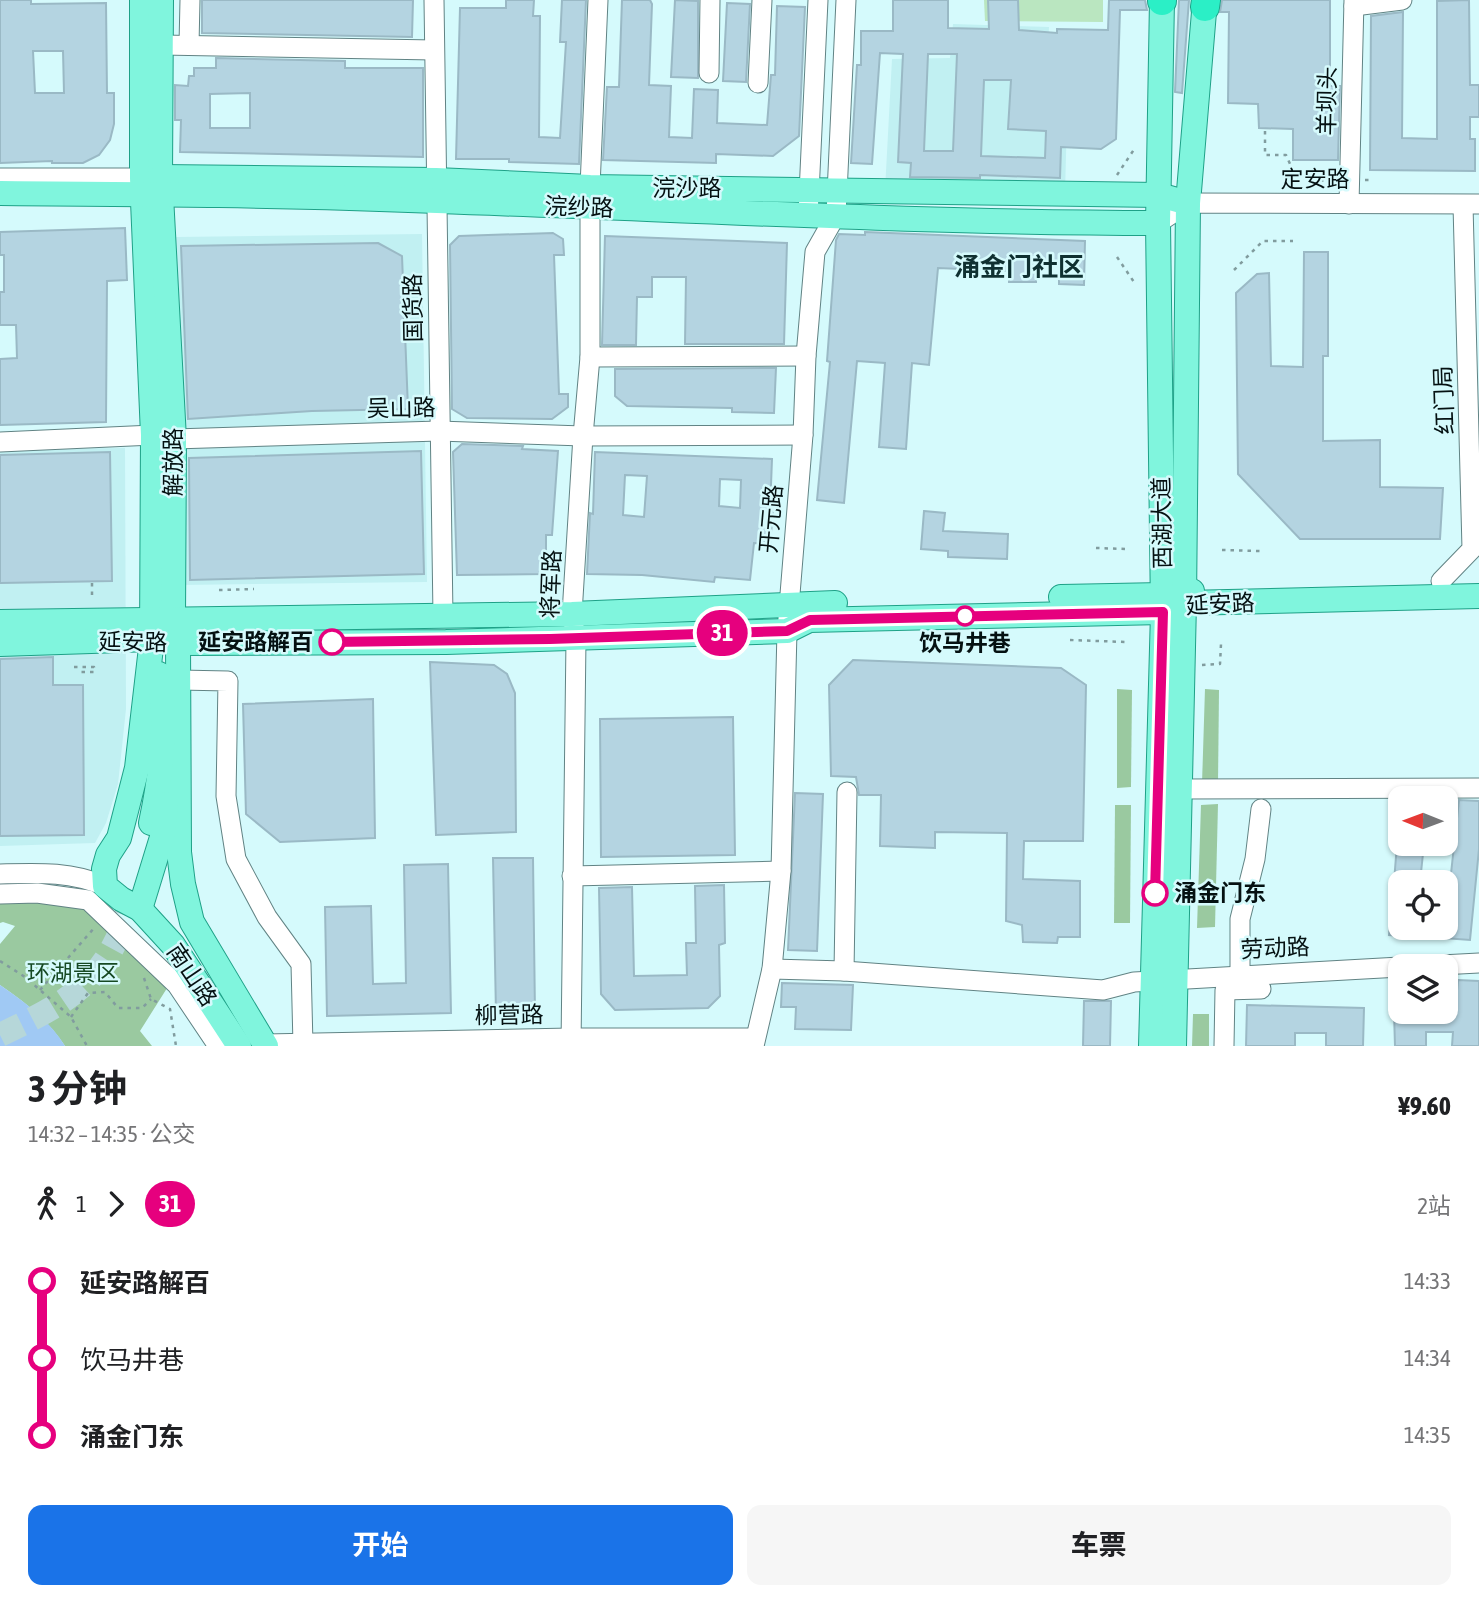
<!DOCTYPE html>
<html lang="zh">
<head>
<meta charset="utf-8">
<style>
	body { margin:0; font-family:"Asap Condensed","Noto Sans SC",sans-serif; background:#f6f6f6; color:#202124; height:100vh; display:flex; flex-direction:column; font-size:26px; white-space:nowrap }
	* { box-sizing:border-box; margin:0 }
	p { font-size:23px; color:#757577 }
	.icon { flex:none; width:38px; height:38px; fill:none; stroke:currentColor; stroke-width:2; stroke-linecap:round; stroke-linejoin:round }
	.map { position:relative; height:1046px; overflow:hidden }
	.drawer { display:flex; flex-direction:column; background:#fff; flex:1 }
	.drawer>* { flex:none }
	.badge { padding:0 14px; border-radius:23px; font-size:24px; line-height:46px }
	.needle { width:46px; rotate:271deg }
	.controls { position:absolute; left:1388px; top:786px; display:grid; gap:14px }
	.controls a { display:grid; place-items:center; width:70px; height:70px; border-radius:14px; background:#fff; box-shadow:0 2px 5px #0004; font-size:35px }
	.map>.badge { position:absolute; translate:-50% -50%; box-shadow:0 0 0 4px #fff }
	.legs { display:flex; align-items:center; gap:10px; height:77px; padding:0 28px; font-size:23px }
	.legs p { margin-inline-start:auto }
	.summary { display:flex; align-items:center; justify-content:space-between; height:119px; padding:0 28px }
	h1 { font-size:38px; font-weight:700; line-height:52px }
	.button { display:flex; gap:14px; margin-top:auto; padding:14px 28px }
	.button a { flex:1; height:80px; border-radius:14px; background:#1a73e8; color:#fff; font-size:28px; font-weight:700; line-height:80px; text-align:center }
	.button a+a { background:#f6f6f6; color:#202124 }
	ul { padding:0 28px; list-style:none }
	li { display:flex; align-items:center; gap:24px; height:77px; font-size:26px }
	li i { display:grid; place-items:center; width:10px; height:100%; margin:0 9px; background:currentColor }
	li i::after { content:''; width:18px; height:18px; margin:-9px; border:5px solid; border-radius:50%; background:#fff }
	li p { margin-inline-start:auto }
	li:first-child i { background:linear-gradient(#0000 50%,currentColor 0) }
	li:last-child i { background:linear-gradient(currentColor 50%,#0000 0) }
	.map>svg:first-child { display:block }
</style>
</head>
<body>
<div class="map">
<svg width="1479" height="1046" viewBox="0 0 1479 1046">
	<rect width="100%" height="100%" fill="#d5fafc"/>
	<g fill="#c1f0f2">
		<path d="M953,24L1049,27L1044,116L1067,119L1065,193L885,190L892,59L950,58Z"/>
		<path d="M422,234L427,582L181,585L176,237Z"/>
		<path d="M125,448L126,709L118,784L106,823L95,843L0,846V449Z"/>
	</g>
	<path fill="#bae6c0" d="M984,0H1103V22L985,21Z"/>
	<g fill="#9ac9a0">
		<path d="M1117,689L1132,690L1131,787L1117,788Z"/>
		<path d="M1205,689L1219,690L1218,783L1202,784Z"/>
		<path d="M1218,804L1215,927L1197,928L1201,805Z"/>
		<path d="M1115,805H1131L1130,923H1114Z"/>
		<path d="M0,894L108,910L150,946L169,985L140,1031L152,1046H65C47,1019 26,1003 0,985V944L15,926L3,922L0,923Z"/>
		<path d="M1193,1014H1209V1046H1192Z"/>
	</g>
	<path fill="#a0c9f4" d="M0,985C26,1003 48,1019 65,1046H0Z"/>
	<g fill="#b4d4e1" stroke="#9ab9c5" stroke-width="2" fill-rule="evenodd">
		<path d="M0,0H31V4L106,3L107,93H114V124L110,140L99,155L83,163H52V161L0,163ZM33,51H63L64,93H35Z"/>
		<path d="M202,0H413L412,37L202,33Z"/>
		<path d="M506,0H534L533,16H540L539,137L560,138L566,42H560L562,0H586L579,164L509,162V159H456L460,8H506Z"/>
		<path d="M622,0H650L652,4L649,85L671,86L669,137L692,138L694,89L718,90L717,123L767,125L771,75H775L777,6L805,7L799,136L773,156L716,154V163L603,160L607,87H619Z"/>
		<path d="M675,0L698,1V78L671,77Z"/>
		<path d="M893,0H948V28L989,29L988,0H1018L1019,30L1057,33V29L1108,30L1109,0H1145L1147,10H1120L1116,139L1101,149L1061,147L1060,178L980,175V178L910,177L911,163L898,162L903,54L880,53L872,164L851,163L857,65H861V31H893ZM928,54H957L953,151H924ZM984,80H1011L1008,129L1046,131L1045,158L981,156Z"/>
		<path d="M1179,0H1189L1182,93L1175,92Z"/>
		<path d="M1222,0H1330V86H1340L1338,160H1293V129L1259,128L1258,104L1228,103L1229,12H1220Z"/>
		<path d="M1469,0L1470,85H1479V117H1470V139H1475V171L1370,170L1371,16L1403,12L1402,138L1437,139V1Z"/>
		<path d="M727,3L750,4L746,82L723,81Z"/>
		<path d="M216,58L345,61V68H423V157L180,152L181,120H175V85L188,86L189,76H194V68H216ZM250,93V128H210V94Z"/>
		<path d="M125,228L127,280L107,281L106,422L0,425V359L17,358L16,325H0V292H4V255H0V232Z"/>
		<path d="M865,232L1085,241L1084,285L1059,284V263L1036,262V282H1009V271L938,268L929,365L912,363L906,449L879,447L885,363L857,361L844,503L817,500L830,362L827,361L836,240L839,234L865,235Z"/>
		<path d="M553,233L563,239L564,255H554L559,394H568V407L552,419L467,418L452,409L450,245L459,236Z"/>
		<path d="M605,236L787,243L784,344H685L686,277H652V297H637L636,345H602Z"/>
		<path d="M378,243L402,256L408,409L312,411L188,419L181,246Z"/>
		<path d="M1304,252H1328V356H1323V441L1380,440V487L1443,488L1440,539H1300L1238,474L1236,293L1257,274L1269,273L1271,366L1303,367Z"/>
		<path d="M776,368L774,413L732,412V408L627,406L615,396V369Z"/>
		<path d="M462,444L523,446L522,449L558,451L552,535H546V574L457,575L453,452Z"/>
		<path d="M421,451L424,574L190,580L189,458Z"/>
		<path d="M110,452L112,581L0,583V455Z"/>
		<path d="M595,452L772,459L770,511H773L770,544L754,543L750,580L715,577L714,582L642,575L587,574L590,513L593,514ZM625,475L647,476L644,517L623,515ZM720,479L741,480L740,508L719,506Z"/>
		<path d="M924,511L945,513L943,531L1008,534L1007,559L948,557V551L921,549Z"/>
		<path d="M53,657V685H83L84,835L0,836V659Z"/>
		<path d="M853,660L1061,668L1086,685L1083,841H1024L1023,879L1080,881V937H1058L1057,943L1023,942L1022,925L1006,921L1007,833L935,832V848L880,846L881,795H859L856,777L831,776L829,685Z"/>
		<path d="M430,662L494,665L507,674L515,693L516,832L436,835Z"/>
		<path d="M373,699L375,838L280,842L246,814L243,704Z"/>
		<path d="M733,717L735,855L601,857L600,719Z"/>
		<path d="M795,793L823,794L817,951L788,950Z"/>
		<path d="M1459,800L1479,801V849L1470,940L1444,938Z"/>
		<path d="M1397,844H1424L1420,882H1394Z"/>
		<path d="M493,858H533L535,1014H496Z"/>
		<path d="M448,864L451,1013L327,1016L325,907L371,906L373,984L406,983L404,865Z"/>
		<path d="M724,885L725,943L719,945L720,996L708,1008L615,1010L601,994L599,888L632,887L634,976L687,975L686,943H696L695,886Z"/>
		<path d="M1392,897L1400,898V936L1389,935Z"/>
		<path d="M1458,980L1479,981V1046H1452L1453,1032H1426V1046H1395L1394,1012H1455Z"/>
		<path d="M782,983L853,985L851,1030L795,1029L796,1007H781Z"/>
		<path d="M1084,1001H1111L1110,1046H1083Z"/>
		<path d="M1247,1005L1364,1008L1363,1046H1326V1033H1295V1046H1246Z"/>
	</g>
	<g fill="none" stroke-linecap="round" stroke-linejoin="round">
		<path stroke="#b6d7d9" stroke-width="24" stroke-dasharray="24 12" stroke-linecap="butt" d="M0,1035C53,1009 96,990 120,932C126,917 130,901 135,885"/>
		<defs>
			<g id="minor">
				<path d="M434,0L443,616"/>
				<path d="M1354,6L1402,0"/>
				<path d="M162,45L434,50"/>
				<path d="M189,45L190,0"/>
				<path d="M709,73L710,0"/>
				<path d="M758,83L762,0"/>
				<path d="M0,178H142"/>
				<path d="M1349,204L1354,0"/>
				<path d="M808,215L818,0"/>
				<path d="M1158,223L1188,203L1479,204"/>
				<path d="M590,357L806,356"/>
				<path d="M0,442L153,435L174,439L439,431L583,436L803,435"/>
				<path d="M1441,581L1472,549L1463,205"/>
				<path d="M179,680L228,681L226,796L236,859L267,917L301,964L303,1045"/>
				<path d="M1181,789L1479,788"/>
				<path d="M0,874C37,873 70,871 105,886"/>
				<path d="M572,876L781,871"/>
				<path d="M0,894L37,893L88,900L177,985L218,1046"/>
				<path d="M1422,966L1479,963"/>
				<path d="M772,969L844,971L1103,990L1134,982L1400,967"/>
				<path d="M844,971L847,792"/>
				<path d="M1240,974V919L1255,859L1261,809"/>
				<path d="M265,1044L571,1038H754"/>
				<path d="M571,1046L576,639L572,614L583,436L590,357V187L598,0"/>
				<path d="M754,1046L772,969L781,871L787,631L803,435L806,356L815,252L836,215L846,0"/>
				<path d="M1224,1046L1225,990L1261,989"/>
			</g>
			<g id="major">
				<path d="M142,0V178L153,435L152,639L137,768L119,838L108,855L104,869L105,886L121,899L140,909L173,945L239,1046"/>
				<path d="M161,0L160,177L174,439L173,619L178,643L179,852L183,884L192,922L266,1046"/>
				<path d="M161,177L436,180L590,187L1159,195L1188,203"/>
				<path d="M0,193C146,194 291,195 437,201C677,209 918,223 1158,223"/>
				<path d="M1061,597L1162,595L1192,591"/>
				<path d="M0,622L572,614L835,603"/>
				<path d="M0,644L152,639L178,643L446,642L787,631L809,620L1163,612L1184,603L1479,596"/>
				<path d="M151,823C161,776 168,722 159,674"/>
				<path d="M140,909L163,834L166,804"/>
				<path d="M1151,1046L1163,612L1158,223L1162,0"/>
				<path d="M1174,1046L1184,603L1188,203L1205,0"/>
			</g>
			<g id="highway">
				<path d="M1162,0V1"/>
				<path d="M1205,7L1206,0"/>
			</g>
		</defs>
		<use href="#minor" stroke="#618384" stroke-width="21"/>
		<use href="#major" stroke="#1ea187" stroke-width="26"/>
		<use href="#highway" stroke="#1ea187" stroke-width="30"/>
		<g stroke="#819c9e" stroke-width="2.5" stroke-dasharray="3.5 5" stroke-linecap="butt">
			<path d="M1265,131V155H1286L1296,177L1334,182"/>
			<path d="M1117,175L1135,148"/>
			<path d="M1365,180H1373"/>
			<path d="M1117,257L1136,285"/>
			<path d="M1234,270L1263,241H1293"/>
			<path d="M1096,548L1126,549"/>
			<path d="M1222,550L1260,551"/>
			<path d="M92,583V595"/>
			<path d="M219,590L254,589"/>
			<path d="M1070,640L1126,642"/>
			<path d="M1202,665L1220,664L1221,644"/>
			<path d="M74,667H94V672H81"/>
			<path d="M0,961L25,977L71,1017L87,1046"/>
			<path d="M144,978L151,999L170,1009L176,1046"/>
			<path d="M40,990L95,927"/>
			<path d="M71,1017L88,993L105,992L118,1008H142L151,999"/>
		</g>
		<use href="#minor" stroke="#fff" stroke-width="19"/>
		<use href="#major" stroke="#80f5dd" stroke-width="24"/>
		<use href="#highway" stroke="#2befc6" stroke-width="28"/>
	</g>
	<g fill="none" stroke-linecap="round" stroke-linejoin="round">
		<defs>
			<path id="line-1" d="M332,642L550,639L787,631L810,620L1163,612L1155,893"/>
		</defs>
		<use href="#line-1" stroke="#fff" stroke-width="16"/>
		<use href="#line-1" stroke="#e6007e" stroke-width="10"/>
	</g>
	<g fill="#fff" stroke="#e6007e" stroke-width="3.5">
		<circle cx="965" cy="616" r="9"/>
		<circle cx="332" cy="642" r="12"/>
		<circle cx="1155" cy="893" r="12"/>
	</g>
	<g text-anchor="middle" stroke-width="5" stroke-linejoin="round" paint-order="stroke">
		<g font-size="23" fill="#051112" stroke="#d5fafc">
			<text transform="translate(1327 101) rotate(-89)" y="8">羊坝头</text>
			<text x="1315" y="187">定安路</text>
			<text x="687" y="196">浣沙路</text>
			<text transform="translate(579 207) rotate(2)" y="8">浣纱路</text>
			<text transform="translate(413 308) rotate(-91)" y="8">国货路</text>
			<text transform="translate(1444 400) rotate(-92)" y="8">红门局</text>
			<text transform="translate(401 408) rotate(-1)" y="8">吴山路</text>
			<text transform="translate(173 462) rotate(-90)" y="8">解放路</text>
			<text transform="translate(771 519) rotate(-85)" y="8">开元路</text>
			<text transform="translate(1162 523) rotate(-91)" y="8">西湖大道</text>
			<text transform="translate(551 584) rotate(-88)" y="8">将军路</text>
			<text transform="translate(1220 604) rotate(-3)" y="8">延安路</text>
			<text transform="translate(133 642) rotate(1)" y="8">延安路</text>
			<text transform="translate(1275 948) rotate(-3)" y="8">劳动路</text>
			<text transform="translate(192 975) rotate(56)" y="8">南山路</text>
			<text transform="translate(509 1015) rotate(-1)" y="8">柳营路</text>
		</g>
		<g font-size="23" font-weight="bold" fill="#051112" stroke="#d5fafc" text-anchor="end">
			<text x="313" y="650">延安路解百</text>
			<text x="965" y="651" text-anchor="middle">饮马井巷</text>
			<text x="1174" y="901" text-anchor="start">涌金门东</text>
		</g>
		<g font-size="23" fill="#164923" stroke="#d5fafc">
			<text x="73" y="981">环湖景区</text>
		</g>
		<g font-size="26" font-weight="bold" fill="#0f3031" stroke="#d5fafc">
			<text x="1019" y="276">涌金门社区</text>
		</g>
	</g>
</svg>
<div class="controls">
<a><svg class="needle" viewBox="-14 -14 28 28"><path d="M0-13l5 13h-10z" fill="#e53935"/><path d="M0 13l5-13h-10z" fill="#757577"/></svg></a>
<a><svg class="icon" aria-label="locate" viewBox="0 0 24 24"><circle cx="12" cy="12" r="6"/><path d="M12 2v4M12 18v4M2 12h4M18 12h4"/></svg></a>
<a><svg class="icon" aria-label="layers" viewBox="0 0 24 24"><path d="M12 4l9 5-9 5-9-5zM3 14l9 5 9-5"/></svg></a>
</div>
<b class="badge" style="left:722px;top:633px;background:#e6007e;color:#fff">31</b>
</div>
<section class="drawer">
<div class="summary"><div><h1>3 分钟</h1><p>14:32 – 14:35 · 公交</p></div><b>¥9.60</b></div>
<div class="legs"><svg class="icon" aria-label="walk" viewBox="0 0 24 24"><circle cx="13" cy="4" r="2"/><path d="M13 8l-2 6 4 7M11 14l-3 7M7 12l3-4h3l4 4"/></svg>1<svg class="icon" aria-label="forward" viewBox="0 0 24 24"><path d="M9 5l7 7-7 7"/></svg><b class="badge" style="background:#e6007e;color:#fff">31</b><p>2站</p></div>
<ul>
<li><i style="color:#e6007e"></i><b>延安路解百</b><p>14:33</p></li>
<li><i style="color:#e6007e"></i><span>饮马井巷</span><p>14:34</p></li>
<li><i style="color:#e6007e"></i><b>涌金门东</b><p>14:35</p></li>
</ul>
<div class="button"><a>开始</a><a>车票</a></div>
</section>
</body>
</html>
